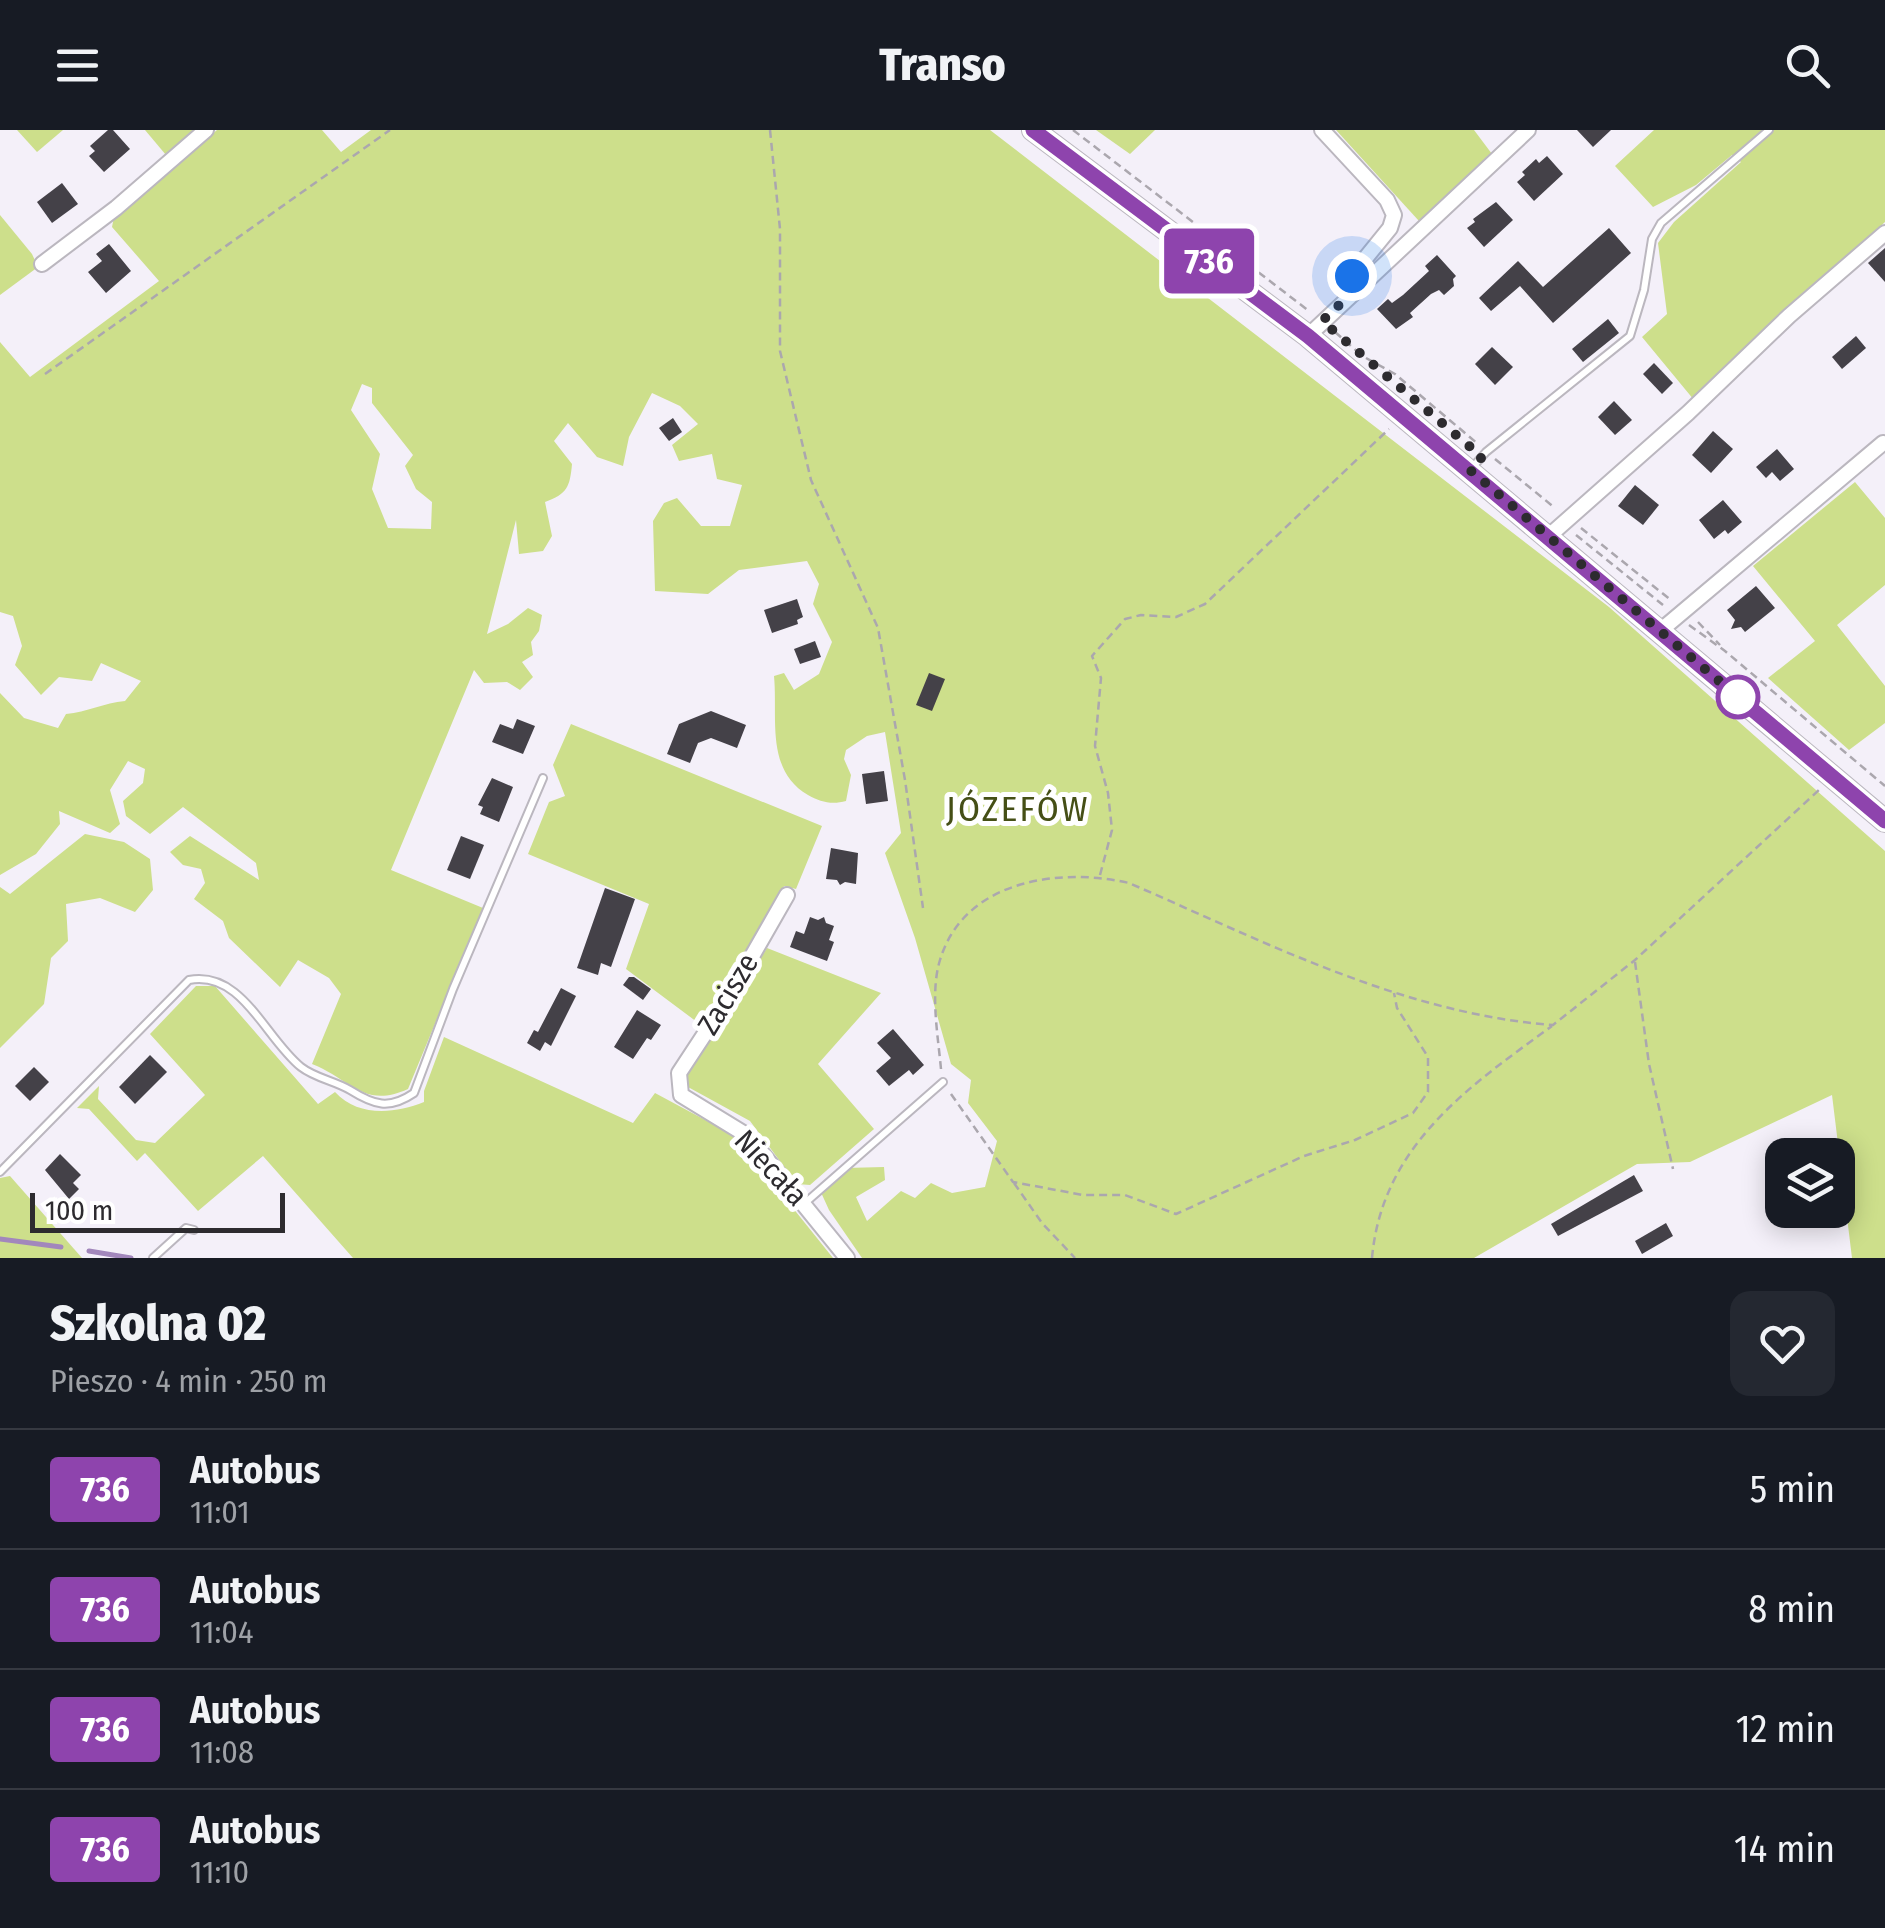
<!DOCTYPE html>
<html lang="pl">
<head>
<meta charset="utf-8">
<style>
	body { margin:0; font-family:"Fira Sans Condensed",sans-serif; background:#242831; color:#f1f3f6; height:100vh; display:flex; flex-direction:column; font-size:38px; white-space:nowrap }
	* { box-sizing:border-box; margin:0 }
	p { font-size:32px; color:#9ea1a6 }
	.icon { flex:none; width:55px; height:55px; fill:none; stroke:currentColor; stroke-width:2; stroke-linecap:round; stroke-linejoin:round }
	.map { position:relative; height:1128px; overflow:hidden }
	.details { display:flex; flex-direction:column; background:#171b24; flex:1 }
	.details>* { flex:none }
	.badge { padding:0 20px; border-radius:8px; font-size:35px; line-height:65px }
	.controls { position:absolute; left:1765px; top:1008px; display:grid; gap:20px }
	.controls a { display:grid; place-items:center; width:90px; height:90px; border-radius:20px; background:#171b24; box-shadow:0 5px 25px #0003; font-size:50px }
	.scale { position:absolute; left:30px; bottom:25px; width:255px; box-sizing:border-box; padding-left:10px; border:5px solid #2d2b2f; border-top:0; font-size:28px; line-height:35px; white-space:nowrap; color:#2d2b2f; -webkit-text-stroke:8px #fff; paint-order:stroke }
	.you { position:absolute; width:50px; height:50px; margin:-25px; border:8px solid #fff; border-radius:50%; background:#1a73e8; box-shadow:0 0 0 15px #1a73e833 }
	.map>.badge { position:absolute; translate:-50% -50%; box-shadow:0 0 0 5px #fff }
	.round { display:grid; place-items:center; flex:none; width:105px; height:105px; border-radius:20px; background:#242831 }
	.head { display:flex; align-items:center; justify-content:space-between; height:170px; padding:0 50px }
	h1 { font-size:48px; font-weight:800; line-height:75px }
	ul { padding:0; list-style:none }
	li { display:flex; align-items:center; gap:30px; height:120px; padding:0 50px; border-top:2px solid #363941 }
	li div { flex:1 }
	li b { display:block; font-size:38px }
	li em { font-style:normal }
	li .badge { min-width:110px; font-weight:700; text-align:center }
	header { display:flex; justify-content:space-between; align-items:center; height:130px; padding:0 50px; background:#171b24; font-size:45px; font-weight:800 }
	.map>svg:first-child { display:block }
</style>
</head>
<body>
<header><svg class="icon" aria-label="menu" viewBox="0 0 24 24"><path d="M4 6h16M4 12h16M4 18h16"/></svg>Transo<svg class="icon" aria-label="search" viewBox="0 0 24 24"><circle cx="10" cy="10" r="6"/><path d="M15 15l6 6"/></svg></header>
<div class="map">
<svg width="1885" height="1128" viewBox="0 0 1885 1128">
	<rect width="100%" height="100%" fill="#f4f0f9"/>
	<g fill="#cddf8b" fill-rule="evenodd">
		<path d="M17,0H63L37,22Z"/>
		<path d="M145,0H194L166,25Z"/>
		<path d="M217,0H322L341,22L371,0H990L1609,477L1885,721V1128H1852L1832,965L1690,1032L1637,1034L1474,1128H862L829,1080L819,1058L845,1038L884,1037L885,1050L856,1067L867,1091L901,1061L915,1068L931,1053L952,1063L985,1057L997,1011L968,973L971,950L951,934L915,808L885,723L901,703L885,602L867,606L846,620L844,629L851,645L846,671C832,675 820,672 808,665C765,640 778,588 774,546L784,543L794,560L819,544L832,512L813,474L819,454L807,431L739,440L708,464L655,461L653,391L664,373L677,368L701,396H730L742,355L717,349L712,324L679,331L672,315L698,294L680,276L652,263L629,307L623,336L597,327L568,293L554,311L572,334C570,357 567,364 545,372L552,406L543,421L519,424L516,390L487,504L508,494L528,478L542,485L539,501L531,512L533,525L522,532L533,547L520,560L507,552L484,553L474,540L391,740L483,778L408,959C364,979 352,950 312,934L341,864L329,848L298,830L280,857L229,808L223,791L194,769L205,753L201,739L183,735L170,722L190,706L259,750L256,733L183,677L150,704L126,686L123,671L143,653L145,639L128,631L110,660L120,694L110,703L59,681L60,694L36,724L0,745V563L24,588L58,598L66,584C87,582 104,573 125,571L141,551L101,533L92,551L59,547L41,565L15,535L22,516L13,486L0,482V212L30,247L159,151L112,97L114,87ZM362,254L372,258V273L413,325L405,336L416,359L432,372L431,399L388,398L372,359L380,324L351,280Z"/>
		<path d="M1096,0H1155L1130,24Z"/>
		<path d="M1336,0H1474L1492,24L1419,91Z"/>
		<path d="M1654,0H1885V92L1694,270L1642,207L1667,184L1658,113L1674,92L1741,32L1732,25L1696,55L1653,77L1615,36Z"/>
		<path d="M0,85L32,124L38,137L0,165Z"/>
		<path d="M1855,352L1885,388V455L1837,495L1885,556V593L1849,620L1768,548L1815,511L1753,436Z"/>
		<path d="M571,594L822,696L796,759L784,756L779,771L701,895L626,839L649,774L528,724L549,672L565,666L553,635Z"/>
		<path d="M85,704L124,712L150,729L153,760L135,782L100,768L66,774L68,811L51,828L44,874L0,918V757L10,764Z"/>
		<path d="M767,818L881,863L818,934L874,999L810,1055L797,1054L750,991L688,957L685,945Z"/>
		<path d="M196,856H215L318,974L335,962C358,987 394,984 424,972V961L444,907L633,993L655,963L735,1006L833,1128H353L263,1026L198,1081L145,1023L137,1031L89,979L77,978L99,956L98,969L136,1010L155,1013L205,965L150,904Z"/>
		<path d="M10,1046L82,1128H0V1048Z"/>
	</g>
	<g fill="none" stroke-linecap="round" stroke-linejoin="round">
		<g stroke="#a287bc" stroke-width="5">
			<path d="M0,1109L61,1117"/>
			<path d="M89,1121L131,1128"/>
		</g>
	</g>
	<g fill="#444148">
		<path d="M108,0H113L130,19L104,42L89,26L95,21L90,16Z"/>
		<path d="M1577,0H1611L1593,17Z"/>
		<path d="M1547,26L1563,44L1534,71L1517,52L1525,45L1522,42L1536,29L1539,33Z"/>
		<path d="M62,53L78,74L52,93L37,72Z"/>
		<path d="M1496,72L1513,90L1484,117L1467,98L1475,92L1473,89Z"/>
		<path d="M1609,98L1631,123L1553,193L1520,156L1491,181L1479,168L1518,131L1543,157Z"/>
		<path d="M109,114L131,141L106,163L88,142L102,131L96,124Z"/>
		<path d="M1885,118V152L1868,133Z"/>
		<path d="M1437,125L1456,146L1453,149L1454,156L1444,165L1439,160L1431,164L1410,183L1413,187L1396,199L1377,179L1388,169L1392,173L1403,165L1429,141L1425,136Z"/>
		<path d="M1608,189L1619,203L1583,232L1572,219Z"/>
		<path d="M1856,206L1866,218L1842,239L1832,227Z"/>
		<path d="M1492,217L1513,237L1495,255L1475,234Z"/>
		<path d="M1654,233L1673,253L1662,264L1643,244Z"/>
		<path d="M1614,271L1632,290L1615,305L1598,287Z"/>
		<path d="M673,288L682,302L669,311L659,298Z"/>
		<path d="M1713,301L1733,319L1711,343L1692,325Z"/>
		<path d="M1777,319L1794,339L1780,351L1772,342L1766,348L1756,337Z"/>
		<path d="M1635,355L1659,375L1643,395L1618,376Z"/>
		<path d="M1723,370L1742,392L1728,404L1725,400L1714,409L1699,390Z"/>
		<path d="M1756,456L1775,478L1745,502L1741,497L1731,499L1735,490L1727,480Z"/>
		<path d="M797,469L803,487L797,490L798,494L772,503L764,480Z"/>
		<path d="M815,511L821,527L800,534L794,519Z"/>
		<path d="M929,543L945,549L932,581L916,575Z"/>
		<path d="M711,581L746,595L737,618L711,608L698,613L690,633L667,624L679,594Z"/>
		<path d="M517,589L535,596L523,624L492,612L500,594L513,599Z"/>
		<path d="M884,641L888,671L866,674L862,644Z"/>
		<path d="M492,648L513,657L499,692L480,684L483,677L478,675Z"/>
		<path d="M461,706L484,715L470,749L447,740Z"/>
		<path d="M831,718L858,723L856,754L845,752L840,755L837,750L826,749Z"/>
		<path d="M605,758L635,769L611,837L601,833L598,845L577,838Z"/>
		<path d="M810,787L818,790L824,787L826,793L834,796L829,810L834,812L827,831L790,817L796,801L804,804Z"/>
		<path d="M629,847H634L651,859L643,870L623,855Z"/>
		<path d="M561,858L576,866L551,916L545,912L540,921L527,913L534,900L538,902Z"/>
		<path d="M637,880L661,895L651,910L647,908L633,929L614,917Z"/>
		<path d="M893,899L924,935L913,945L909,940L889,956L876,941L891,928L877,913Z"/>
		<path d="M150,925L167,942L135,974L119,957Z"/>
		<path d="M34,937L49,952L30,971L15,956Z"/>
		<path d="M60,1024L81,1045L73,1053L79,1059L69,1069L45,1040Z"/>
		<path d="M1634,1045L1643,1061L1558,1106L1551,1094Z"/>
		<path d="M1666,1093L1673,1106L1642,1124L1635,1111Z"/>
	</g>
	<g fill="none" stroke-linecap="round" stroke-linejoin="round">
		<defs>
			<g id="service">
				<path d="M1471,339L1486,322L1630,206L1644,160L1652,109L1661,93L1769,0"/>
				<path d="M0,1042L189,850C242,840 265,908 301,937C315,948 335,951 350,960C374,975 389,980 414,963L453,859L543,648"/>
				<path d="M805,1073L943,952"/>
				<path d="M153,1128L186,1098L194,1100"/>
			</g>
			<g id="minor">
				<path d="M1322,0L1387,70L1394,85L1390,98L1351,146L1353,163"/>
				<path d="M42,134L116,78L206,0"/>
				<path d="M1308,206L1528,0"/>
				<path d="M1549,406L1688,283L1789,186L1885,103"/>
				<path d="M1660,501L1883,313"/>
				<path d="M787,765L727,870L679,943L681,965L748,1006L847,1128"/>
			</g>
			<path id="secondary" d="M1033,0L1308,206L1885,691"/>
		</defs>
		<use href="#service" stroke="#bbb7bf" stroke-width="10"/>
		<use href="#minor" stroke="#bbb7bf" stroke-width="18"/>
		<use href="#secondary" stroke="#bbb7bf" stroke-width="24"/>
		<g stroke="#aba7ae" stroke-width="2.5" stroke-dasharray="8 5" stroke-linecap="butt">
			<path d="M770,0L780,99V221L811,350L878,498L905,650L923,778"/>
			<path d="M1073,0L1309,181"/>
			<path d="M1335,202L1359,223"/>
			<path d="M1366,228L1395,244L1478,314"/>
			<path d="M45,244L390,0"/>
			<path d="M1495,329L1555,378"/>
			<path d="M1581,398L1672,471"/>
			<path d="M1576,405L1663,475"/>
			<path d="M1698,492L1720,515"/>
			<path d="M1689,495L1725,521L1885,656"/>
			<path d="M1100,745L1112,700L1108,663L1095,616L1101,548L1092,526L1125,489L1141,485L1176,487L1205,474L1389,299"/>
			<path d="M1635,832L1649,934L1673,1039"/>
			<path d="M941,939C938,906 930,862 940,830C964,750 1059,737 1129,753C1265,812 1404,884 1553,895L1635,830L1820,659"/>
			<path d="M951,964L1013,1052L1083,1065H1125L1176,1084L1304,1026L1355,1010L1413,983L1428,962V927L1397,878L1394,863"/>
			<path d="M1014,1053L1042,1093L1075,1128"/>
			<path d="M1372,1128C1382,1016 1468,957 1552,896"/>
		</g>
		<use href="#service" stroke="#fff" stroke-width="6"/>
		<use href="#minor" stroke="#fff" stroke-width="14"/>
		<use href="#secondary" stroke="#fff" stroke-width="20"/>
	</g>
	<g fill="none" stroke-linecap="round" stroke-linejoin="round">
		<defs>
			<path id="line" d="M1033,0L1308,206L1885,691"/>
		</defs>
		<use href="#line" stroke="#fff" stroke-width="22"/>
		<use href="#line" stroke="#8e44ad" stroke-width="15"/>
		<path stroke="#2d2b2f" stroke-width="10" stroke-dasharray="0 18" d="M1352,146L1353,162L1322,191L1482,327L1470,340L1738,567"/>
	</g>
	<circle fill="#fff" stroke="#8e44ad" stroke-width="5" cx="1738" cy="567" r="20"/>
	<g text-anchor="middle" stroke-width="10" stroke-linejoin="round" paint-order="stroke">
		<g font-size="30" fill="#2d2b2f" stroke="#fff">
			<text transform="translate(728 864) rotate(-59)" y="10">Zacisze</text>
			<text transform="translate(771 1038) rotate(47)" y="10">Niecała</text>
		</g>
		<g font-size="35" letter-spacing="2.5" fill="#454f16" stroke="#fff">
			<text x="1018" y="691">JÓZEFÓW</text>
		</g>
	</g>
</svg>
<div class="controls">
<a><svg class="icon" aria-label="layers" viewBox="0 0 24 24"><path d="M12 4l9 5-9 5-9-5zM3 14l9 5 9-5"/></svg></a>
</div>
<div class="scale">100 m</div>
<div class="you" style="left:1352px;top:146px"></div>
<b class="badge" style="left:1209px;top:131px;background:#8e44ad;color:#fff">736</b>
</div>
<section class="details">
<div class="head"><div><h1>Szkolna 02</h1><p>Pieszo · 4 min · 250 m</p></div><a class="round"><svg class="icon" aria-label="heart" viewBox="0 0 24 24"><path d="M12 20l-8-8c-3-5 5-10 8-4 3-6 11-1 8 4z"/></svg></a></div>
<ul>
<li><span class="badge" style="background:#8e44ad;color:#fff">736</span><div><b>Autobus</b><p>11:01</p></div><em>5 min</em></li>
<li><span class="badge" style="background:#8e44ad;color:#fff">736</span><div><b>Autobus</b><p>11:04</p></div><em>8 min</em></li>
<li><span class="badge" style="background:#8e44ad;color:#fff">736</span><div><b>Autobus</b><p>11:08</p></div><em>12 min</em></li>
<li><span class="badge" style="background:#8e44ad;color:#fff">736</span><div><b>Autobus</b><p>11:10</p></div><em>14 min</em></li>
</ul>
</section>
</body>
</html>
